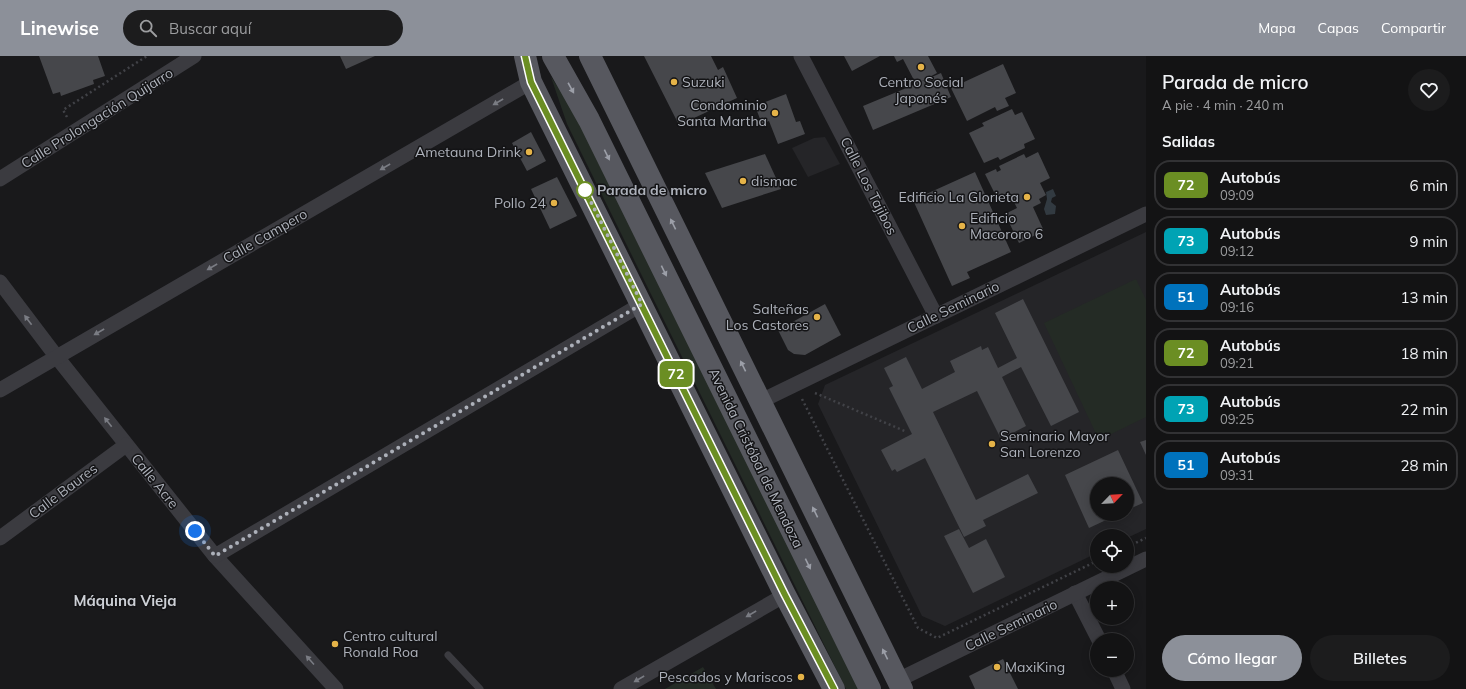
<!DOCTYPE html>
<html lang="es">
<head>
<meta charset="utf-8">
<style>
	body { margin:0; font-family:Mulish,sans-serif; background:#1c1c1d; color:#f1f3f6; height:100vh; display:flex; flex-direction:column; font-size:15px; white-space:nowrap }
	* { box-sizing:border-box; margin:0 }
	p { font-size:13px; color:#9d9ea0 }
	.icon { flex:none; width:22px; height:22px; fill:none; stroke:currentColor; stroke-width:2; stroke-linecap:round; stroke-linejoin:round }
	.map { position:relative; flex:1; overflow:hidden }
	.side { display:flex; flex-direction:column; background:#131314; width:320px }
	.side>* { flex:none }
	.badge { padding:0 8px; border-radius:6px; font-size:14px; line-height:26px }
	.needle { width:26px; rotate:65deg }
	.tools { position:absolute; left:1090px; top:421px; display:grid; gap:8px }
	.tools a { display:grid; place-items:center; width:44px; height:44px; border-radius:50%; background:#131314; box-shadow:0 2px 10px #0003,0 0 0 1px #323234; font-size:20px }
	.you { position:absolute; width:20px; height:20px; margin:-10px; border:3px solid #fff; border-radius:50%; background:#1a73e8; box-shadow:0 0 0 6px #1a73e833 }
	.map>.badge { position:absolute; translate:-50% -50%; box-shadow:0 0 0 2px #fff }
	h2 { padding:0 16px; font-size:15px; line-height:36px }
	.round { display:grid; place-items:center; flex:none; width:42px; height:42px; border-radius:21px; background:#1c1c1d }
	.overview { display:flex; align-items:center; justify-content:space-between; height:68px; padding:0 16px }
	h1 { font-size:19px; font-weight:600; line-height:30px }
	.button { display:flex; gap:8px; margin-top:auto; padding:8px 16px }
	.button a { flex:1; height:46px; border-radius:24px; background:#8c9099; color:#fff; font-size:16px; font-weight:600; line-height:46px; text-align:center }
	.button a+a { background:#1c1c1d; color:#f1f3f6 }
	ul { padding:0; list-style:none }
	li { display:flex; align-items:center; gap:12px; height:50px; margin:0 8px 6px; padding:0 8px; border:2px solid #323234; border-radius:16px }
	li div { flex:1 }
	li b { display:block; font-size:15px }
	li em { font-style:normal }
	li .badge { min-width:44px; font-weight:700; text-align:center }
	header { display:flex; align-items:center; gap:24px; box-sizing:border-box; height:56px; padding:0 20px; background:#8c9099; color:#fff }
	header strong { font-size:19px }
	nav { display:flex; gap:22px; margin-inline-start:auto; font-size:14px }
	.search { width:280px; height:36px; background:#1c1c1d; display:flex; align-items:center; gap:10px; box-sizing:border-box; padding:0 14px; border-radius:22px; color:#9d9ea0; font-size:15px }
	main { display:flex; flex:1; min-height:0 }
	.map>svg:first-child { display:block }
</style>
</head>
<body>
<header>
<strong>Linewise</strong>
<div class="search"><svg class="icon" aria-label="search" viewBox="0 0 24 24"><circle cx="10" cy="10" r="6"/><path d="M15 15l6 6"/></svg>Buscar aquí</div>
<nav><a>Mapa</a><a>Capas</a><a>Compartir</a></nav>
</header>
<main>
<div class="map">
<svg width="1146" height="633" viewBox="0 0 1146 633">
	<rect width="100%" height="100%" fill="#19191b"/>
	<g fill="#252528" fill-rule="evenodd">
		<path d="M825,81L840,108L808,121L792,92L814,82Z"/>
		<path d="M1146,176V473L1127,482V480H1097V497L945,570L922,560L818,348L825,329ZM1097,428H1127V458H1097Z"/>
	</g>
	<g fill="#242b25">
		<path d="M551,21L572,52L863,633H846L567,68Z"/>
		<path d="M1136,223L1146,244V361L1099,384L1044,267Z"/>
		<path d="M703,611L716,633H665Z"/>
	</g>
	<path fill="#323a41" d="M1053,133L1056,140L1052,142L1051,146L1056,150L1055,158L1046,159L1044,153L1047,143L1046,136Z"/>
	<g fill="#46474b">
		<path d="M39,0H98L105,20L93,24L94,28L61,40L60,36L53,38Z"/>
		<path d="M340,0H375L346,13Z"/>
		<path d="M644,0H711L718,14L723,11L737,42L679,69Z"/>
		<path d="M844,0H880L852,15Z"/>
		<path d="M894,0H928L937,17L920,26L941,17L951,41L873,74L863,50L916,28L903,3L897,6Z"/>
		<path d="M1003,8L1016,37L1005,42L1009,50L997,55L995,51L967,65L951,32Z"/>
		<path d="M786,38L796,66L800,65L805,78L778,88L769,65L762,68L755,50Z"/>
		<path d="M1012,53L1015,59L1022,56L1035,83L1024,88L1025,92L1000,104L998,101L984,107L969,77L984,70L982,67Z"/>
		<path d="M531,76L546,105L527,115L512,87Z"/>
		<path d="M1038,96L1050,122L1040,127L1046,139L1039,143L1041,147L1033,151L1044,175L1019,187L1005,158L1017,152L1011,140L999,146L985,118L996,113L997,116L1001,114L999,110L1024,98L1026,102Z"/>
		<path d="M765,98L781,133L722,152L705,117Z"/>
		<path d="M975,116L1011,196L967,216L970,222L952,230L913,144Z"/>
		<path d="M557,121L577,160L550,173L531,133Z"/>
		<path d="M1023,243L1079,356L1051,370L1021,311L1002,321L1026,370L1001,383L977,335L933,356L976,444L1028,418L1038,437L983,464L986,470L964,481L925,402L897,416L895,413L892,415L881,394L912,378L889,332L893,330L884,312L906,301L922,333L955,316L950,305L981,290L982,294L988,291L998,312L1017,302L995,257Z"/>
		<path d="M825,248L841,279L805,299L794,298L788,294L778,274Z"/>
		<path d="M1146,384V399L1140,386Z"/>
		<path d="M1118,394L1143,447L1127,454V428H1097V458H1119L1089,472L1065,419Z"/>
		<path d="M959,473L969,492L986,483L1005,521L973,537L944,480Z"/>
		<path d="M1003,603L1018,633H975L969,620Z"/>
	</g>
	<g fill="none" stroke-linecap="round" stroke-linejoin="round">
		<g stroke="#414247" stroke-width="2.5" stroke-dasharray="2 3" stroke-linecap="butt">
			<path d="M67,61L63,54L147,0"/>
			<path d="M815,337L907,376"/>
			<path d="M802,343L918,572L937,582L1097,505"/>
			<path d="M1127,491L1146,482"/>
		</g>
		<path stroke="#3b3b40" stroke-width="7" d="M448,599L480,633"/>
		<g stroke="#3b3b40" stroke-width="15">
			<path d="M801,0L936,260"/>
			<path d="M0,123L194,0"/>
			<path d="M0,226L56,300L215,500L336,633"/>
			<path d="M0,334L531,26"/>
			<path d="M761,345L1146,158"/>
			<path d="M0,482L126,389"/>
			<path d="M215,500L642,248"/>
			<path d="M1075,537L1099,584"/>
			<path d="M1114,614L1123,633"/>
			<path d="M898,624L1146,503"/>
			<path d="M621,633L785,539"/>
		</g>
		<g stroke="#57585f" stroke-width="22">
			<path d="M525,0L531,26L785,539L834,633"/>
			<path d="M553,0L589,64L870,633"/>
			<path d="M590,0L902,633"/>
		</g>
	</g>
	<defs><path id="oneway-solid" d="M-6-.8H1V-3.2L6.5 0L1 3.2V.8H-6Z"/></defs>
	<g fill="#9c9fa8">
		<use href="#oneway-solid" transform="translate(571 32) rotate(61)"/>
		<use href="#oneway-solid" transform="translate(607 99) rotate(64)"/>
		<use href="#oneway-solid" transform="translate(673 168) rotate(-116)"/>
		<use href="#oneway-solid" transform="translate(664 215) rotate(64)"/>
		<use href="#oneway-solid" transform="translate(743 310) rotate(-116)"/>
		<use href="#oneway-solid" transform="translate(815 456) rotate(-116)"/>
		<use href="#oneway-solid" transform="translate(808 508) rotate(64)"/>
		<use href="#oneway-solid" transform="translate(885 598) rotate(-116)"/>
	</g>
	<g fill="#7a7c83">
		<use href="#oneway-solid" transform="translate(498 46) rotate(150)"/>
		<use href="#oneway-solid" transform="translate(385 111) rotate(150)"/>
		<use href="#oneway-solid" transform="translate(212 211) rotate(150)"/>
		<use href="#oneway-solid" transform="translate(28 264) rotate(-127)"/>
		<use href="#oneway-solid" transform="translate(99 276) rotate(150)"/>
		<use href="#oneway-solid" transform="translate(108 366) rotate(-128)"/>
		<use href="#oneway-solid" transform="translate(751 558) rotate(150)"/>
		<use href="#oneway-solid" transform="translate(310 604) rotate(-132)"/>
		<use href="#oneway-solid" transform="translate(639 623) rotate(150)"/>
	</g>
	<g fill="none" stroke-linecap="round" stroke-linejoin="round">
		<defs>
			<path id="line" d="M525,0L531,26L785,539L834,633"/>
		</defs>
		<use href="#line" stroke="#fff" stroke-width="9"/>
		<use href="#line" stroke="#6b8e23" stroke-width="6"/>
		<path stroke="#adb1ba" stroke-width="4" stroke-dasharray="0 7.2" d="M195,475L215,500L642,248L585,134"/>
	</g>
	<g fill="#e5b348" stroke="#141416" stroke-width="1.5">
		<circle cx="921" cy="11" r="4"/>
		<circle cx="674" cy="26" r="4"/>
		<circle cx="775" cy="57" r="4"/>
		<circle cx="529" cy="96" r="4"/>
		<circle cx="743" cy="125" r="4"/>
		<circle cx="1027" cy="141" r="4"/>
		<circle cx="554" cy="147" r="4"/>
		<circle cx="962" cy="170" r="4"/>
		<circle cx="817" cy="261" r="4"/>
		<circle cx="992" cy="388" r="4"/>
		<circle cx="335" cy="588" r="4"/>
		<circle cx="997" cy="611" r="4"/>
		<circle cx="801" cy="621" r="4"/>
	</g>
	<circle fill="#fff" stroke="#6b8e23" stroke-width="2" cx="585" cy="134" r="8"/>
	<g text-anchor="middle" stroke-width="3" stroke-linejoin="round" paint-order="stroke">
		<g font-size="14" fill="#adb1ba" stroke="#141416" text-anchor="start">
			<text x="682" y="31">Suzuki</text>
			<text x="921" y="31" text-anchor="middle">Centro Social<tspan x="921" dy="16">Japonés</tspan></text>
			<text x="767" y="54" text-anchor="end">Condominio<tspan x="767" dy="16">Santa Martha</tspan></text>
			<text x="521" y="101" text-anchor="end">Ametauna Drink</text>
			<text x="751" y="130">dismac</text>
			<text x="1019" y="146" text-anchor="end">Edificio La Glorieta</text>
			<text x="546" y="152" text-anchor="end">Pollo 24</text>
			<text x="970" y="167">Edificio<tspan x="970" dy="16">Macororo 6</tspan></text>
			<text x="809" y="258" text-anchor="end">Salteñas<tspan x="809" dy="16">Los Castores</tspan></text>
			<text x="1000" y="385">Seminario Mayor<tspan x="1000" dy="16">San Lorenzo</tspan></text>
			<text x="343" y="585">Centro cultural<tspan x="343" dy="16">Ronald Roa</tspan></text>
			<text x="1005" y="616">MaxiKing</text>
			<text x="793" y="626" text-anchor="end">Pescados y Mariscos</text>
		</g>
		<g font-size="14" fill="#adb1ba" stroke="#141416">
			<text transform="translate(97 62) rotate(-32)" y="5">Calle Prolongación Quijarro</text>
			<text transform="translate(869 130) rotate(63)" y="5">Calle Los Tajibos</text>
			<text transform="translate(265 180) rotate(-30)" y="5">Calle Campero</text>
			<text transform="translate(953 251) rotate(-26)" y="5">Calle Seminario</text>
			<text transform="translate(756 402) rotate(64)" y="5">Avenida Cristóbal de Mendoza</text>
			<text transform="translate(155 425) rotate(51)" y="5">Calle Acre</text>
			<text transform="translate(63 435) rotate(-37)" y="5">Calle Baures</text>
			<text transform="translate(1011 569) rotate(-26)" y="5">Calle Seminario</text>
		</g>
		<g font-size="14" font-weight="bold" fill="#adb1ba" stroke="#141416" text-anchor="start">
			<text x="597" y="139">Parada de micro</text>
		</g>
		<g font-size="15" font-weight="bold" fill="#cdd0d6" stroke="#141416">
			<text x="125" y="550">Máquina Vieja</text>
		</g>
	</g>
</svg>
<div class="tools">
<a><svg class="needle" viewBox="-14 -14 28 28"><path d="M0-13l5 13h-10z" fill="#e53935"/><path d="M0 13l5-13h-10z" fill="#9d9ea0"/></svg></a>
<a><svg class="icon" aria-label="locate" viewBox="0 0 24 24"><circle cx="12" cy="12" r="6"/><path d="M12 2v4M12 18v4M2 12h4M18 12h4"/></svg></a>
<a>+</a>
<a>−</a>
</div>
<div class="you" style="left:195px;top:475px"></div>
<b class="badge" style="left:676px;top:318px;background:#6b8e23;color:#fff">72</b>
</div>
<section class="side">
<div class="overview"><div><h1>Parada de micro</h1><p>A pie · 4 min · 240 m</p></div><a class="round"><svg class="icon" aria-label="heart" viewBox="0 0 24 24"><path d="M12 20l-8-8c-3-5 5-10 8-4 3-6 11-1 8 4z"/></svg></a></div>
<h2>Salidas</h2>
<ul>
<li><span class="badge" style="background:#6b8e23;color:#fff">72</span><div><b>Autobús</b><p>09:09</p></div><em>6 min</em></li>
<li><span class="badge" style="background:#00a3b4;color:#fff">73</span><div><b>Autobús</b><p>09:12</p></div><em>9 min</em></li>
<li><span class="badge" style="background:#0072bc;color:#fff">51</span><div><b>Autobús</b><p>09:16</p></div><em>13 min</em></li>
<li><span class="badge" style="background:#6b8e23;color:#fff">72</span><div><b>Autobús</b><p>09:21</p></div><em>18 min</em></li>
<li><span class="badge" style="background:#00a3b4;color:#fff">73</span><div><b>Autobús</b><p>09:25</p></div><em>22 min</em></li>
<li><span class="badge" style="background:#0072bc;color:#fff">51</span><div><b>Autobús</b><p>09:31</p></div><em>28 min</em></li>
</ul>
<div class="button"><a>Cómo llegar</a><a>Billetes</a></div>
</section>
</main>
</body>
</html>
